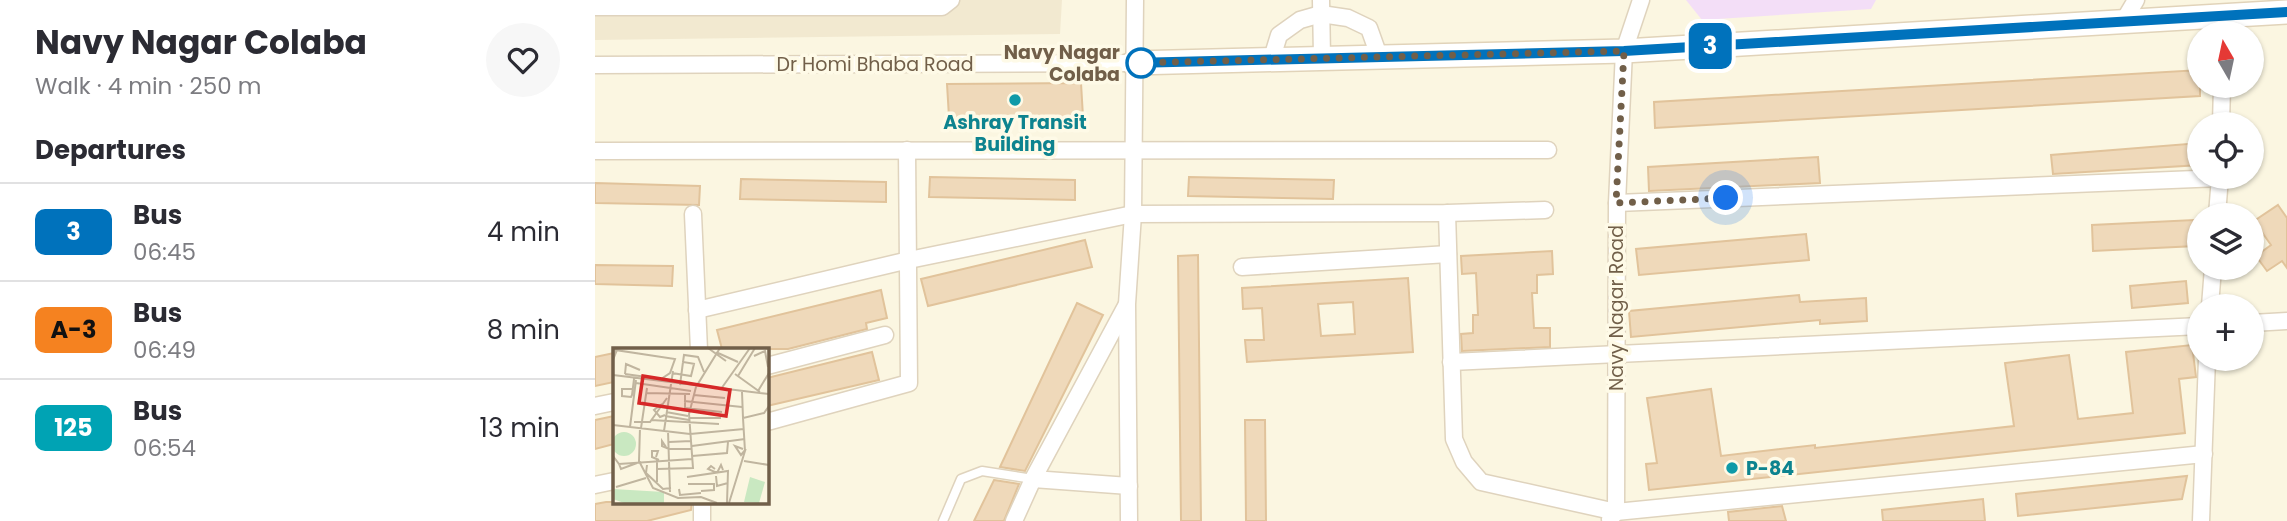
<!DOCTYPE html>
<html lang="en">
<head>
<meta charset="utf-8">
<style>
	body { margin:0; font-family:Poppins,sans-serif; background:#f7f7f7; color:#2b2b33; height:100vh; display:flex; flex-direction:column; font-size:26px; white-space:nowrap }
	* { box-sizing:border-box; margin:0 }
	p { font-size:23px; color:#7c7c81 }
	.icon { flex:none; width:38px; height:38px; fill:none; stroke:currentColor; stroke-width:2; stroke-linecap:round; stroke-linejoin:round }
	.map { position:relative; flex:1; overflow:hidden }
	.details { display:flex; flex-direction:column; background:#fff; width:595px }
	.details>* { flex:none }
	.badge { padding:0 14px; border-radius:10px; font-size:24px; line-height:46px }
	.needle { width:46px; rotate:351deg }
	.tools { position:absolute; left:1592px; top:21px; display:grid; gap:14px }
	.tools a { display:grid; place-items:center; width:77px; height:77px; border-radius:50%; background:#fff; box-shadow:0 2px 5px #0004; font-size:35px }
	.you { position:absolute; width:35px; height:35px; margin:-18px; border:5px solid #fff; border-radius:50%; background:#1a73e8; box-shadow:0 0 0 10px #1a73e833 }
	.map>.badge { position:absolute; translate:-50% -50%; box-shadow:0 0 0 4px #fff }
	h2 { padding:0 35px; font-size:26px; line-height:63px }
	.round { display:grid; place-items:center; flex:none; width:74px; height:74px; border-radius:37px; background:#f7f7f7 }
	.overview { display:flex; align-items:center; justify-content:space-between; height:119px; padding:0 35px }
	h1 { font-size:33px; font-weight:700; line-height:52px }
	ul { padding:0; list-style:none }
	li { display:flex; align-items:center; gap:21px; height:98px; padding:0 35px; border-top:2px solid #e1e1e2 }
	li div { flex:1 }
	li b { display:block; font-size:26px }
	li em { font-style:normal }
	li .badge { min-width:77px; font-weight:700; text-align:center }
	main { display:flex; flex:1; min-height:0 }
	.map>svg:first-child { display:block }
</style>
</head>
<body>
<main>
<section class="details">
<div class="overview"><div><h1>Navy Nagar Colaba</h1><p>Walk · 4 min · 250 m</p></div><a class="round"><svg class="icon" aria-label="heart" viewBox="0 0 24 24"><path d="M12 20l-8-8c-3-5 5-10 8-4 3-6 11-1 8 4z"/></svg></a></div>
<h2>Departures</h2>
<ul>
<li><span class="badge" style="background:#0072bc;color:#fff">3</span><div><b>Bus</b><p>06:45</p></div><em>4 min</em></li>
<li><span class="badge" style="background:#f58220;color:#111">A-3</span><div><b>Bus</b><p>06:49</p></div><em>8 min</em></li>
<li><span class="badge" style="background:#00a3b4;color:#fff">125</span><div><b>Bus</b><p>06:54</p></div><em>13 min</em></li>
</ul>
</section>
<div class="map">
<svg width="1692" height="521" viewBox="0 0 1692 521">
	<rect width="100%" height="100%" fill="#fbf6e1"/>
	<path fill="#f2e9d0" d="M0,0H467L465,34L0,40Z"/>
	<path fill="#f3def7" d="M1091,0H1281L1276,9L1107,20Z"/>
	<g fill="#efd9ba" stroke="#e1c39b" stroke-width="2" fill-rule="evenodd">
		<path d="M1605,70V96L1060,128L1059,102Z"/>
		<path d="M486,83L488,117H354L352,84Z"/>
		<path d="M1605,143V165L1458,174L1456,155Z"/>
		<path d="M1223,157L1225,183L1054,191L1053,167Z"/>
		<path d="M335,177L480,180V200L334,197Z"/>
		<path d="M594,177L739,180L738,199L593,196Z"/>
		<path d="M146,179L291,182V202L145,199Z"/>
		<path d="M0,183L105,186L104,205L0,203Z"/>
		<path d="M1683,205L1692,218V268L1687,261L1672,271L1661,256L1676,245L1659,221Z"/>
		<path d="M1599,220L1601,246L1498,251L1497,225Z"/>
		<path d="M1211,234L1214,260L1044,275L1041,249Z"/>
		<path d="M490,240L497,267L333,306L326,279Z"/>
		<path d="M957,251L958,274L942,275V293H937L939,328H955V347L867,351L866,334L878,333V315H883L881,273L867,274L866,256Z"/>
		<path d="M603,255L606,521H586L583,256Z"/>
		<path d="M0,265L78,266L77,286L0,284Z"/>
		<path d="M813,278L818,352L652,362L650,340H669L667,308L648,309L647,288ZM758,302L760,334L726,336L723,304Z"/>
		<path d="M1591,281L1593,303L1537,308L1535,286Z"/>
		<path d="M286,290L292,318L271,323L272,329L193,349H127L122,330Z"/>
		<path d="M1204,295L1205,302L1271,298L1272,321L1225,324V320L1036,337L1034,311Z"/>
		<path d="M482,303L508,315L430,471L405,467Z"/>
		<path d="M1597,345L1601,377L1584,379L1590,433L1054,490L1051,464L1062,463L1052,398L1116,389L1126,456L1220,445V448L1419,426L1410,363L1474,355L1483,419L1538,413L1531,352Z"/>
		<path d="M277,352L284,380L172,406V378Z"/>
		<path d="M19,353V382L0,386V357Z"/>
		<path d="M19,416V444L0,449V420Z"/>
		<path d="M650,420H670L671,521H651Z"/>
		<path d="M1592,476L1587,499L1423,516L1421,494Z"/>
		<path d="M399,480L424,484L409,521H379Z"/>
		<path d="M1388,499L1390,521H1288L1287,510Z"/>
		<path d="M11,502H97L96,510L52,521H0V504Z"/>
		<path d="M1187,506L1191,521H1134L1133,512Z"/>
	</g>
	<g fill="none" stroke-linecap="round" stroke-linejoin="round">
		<defs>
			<path id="lane" d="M348,521L366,479L387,471L438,479"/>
			<g id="street">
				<path d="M726,0L727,57"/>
				<path d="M0,7H347L356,0"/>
				<path d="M1528,22L1541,0"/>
				<path d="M677,58L684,35L705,20L726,14L753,18L774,28L784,56"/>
				<path d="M0,65L538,63"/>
				<path d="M1626,124L1627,86"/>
				<path d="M0,151L953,150"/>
				<path d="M1022,203L1625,178"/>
				<path d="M852,213L859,439L869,462L886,482L1021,512L1609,454"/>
				<path d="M98,214L104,350"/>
				<path d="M1622,215L1625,177"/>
				<path d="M647,267L853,254"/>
				<path d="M1615,306L1618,268"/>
				<path d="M102,310L314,260L538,214L852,213L950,210"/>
				<path d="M1657,323L1692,321"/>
				<path d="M856,362L1605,326"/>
				<path d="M172,366L290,335"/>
				<path d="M0,406L19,402"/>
				<path d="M172,422L314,383L312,150"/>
				<path d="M438,479L534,486"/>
				<path d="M0,485L19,481"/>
				<path d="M1015,519L1021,512L1022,203L1029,51L1046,0"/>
				<path d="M107,521V502"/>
				<path d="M419,521L438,479L531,306"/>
				<path d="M534,521L532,304L538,214L540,0"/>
				<path d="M1606,521L1612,359"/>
			</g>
			<path id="secondary" d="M538,63L1029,51L1692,12"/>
		</defs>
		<use href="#lane" stroke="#dfd3bd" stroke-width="11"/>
		<use href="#street" stroke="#dfd3bd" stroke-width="19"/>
		<use href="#secondary" stroke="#e1d3b9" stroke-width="26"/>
		<use href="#lane" stroke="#fff" stroke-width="8"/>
		<use href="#street" stroke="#fff" stroke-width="16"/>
		<use href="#secondary" stroke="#fff" stroke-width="23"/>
	</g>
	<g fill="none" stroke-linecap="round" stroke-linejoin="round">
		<defs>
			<path id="line" d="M538,63L1029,51L1692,12"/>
		</defs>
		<use href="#line" stroke="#fff" stroke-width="16"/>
		<use href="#line" stroke="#0072bc" stroke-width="10"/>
		<path stroke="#715f49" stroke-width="7" stroke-dasharray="0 12.6" d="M546,63H538L1029,51L1021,203L1131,198"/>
	</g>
	<circle fill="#fff" stroke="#0072bc" stroke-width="3.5" cx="546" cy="63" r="14"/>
	<g fill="#0f9aa8" stroke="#fefae7" stroke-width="2.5">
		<circle cx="420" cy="100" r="7"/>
		<circle cx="1137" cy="468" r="7"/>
	</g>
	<g text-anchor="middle" stroke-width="7" stroke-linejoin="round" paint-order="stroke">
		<g font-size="19" font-weight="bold" fill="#715f49" stroke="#fefae7" text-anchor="end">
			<text x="525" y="59">Navy Nagar<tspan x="525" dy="22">Colaba</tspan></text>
		</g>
		<g font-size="19" fill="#715f49" stroke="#fefae7">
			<text x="280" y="71">Dr Homi Bhaba Road</text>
			<text transform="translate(1021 308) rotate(-90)" y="7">Navy Nagar Road</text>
		</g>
		<g font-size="19" font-weight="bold" fill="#0d838f" stroke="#fefae7">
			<text x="420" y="129">Ashray Transit<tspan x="420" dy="22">Building</tspan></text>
			<text x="1151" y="475" text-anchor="start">P-84</text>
		</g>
	</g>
	<g transform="translate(18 348)">
		<rect width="156" height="156" fill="#fbf6e1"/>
		<path d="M-1 96a12 12 0 1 1 24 0a12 12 0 1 1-24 0ZM137,129L152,134L146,155L131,154ZM0,141L51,144V155H11L0,151Z" fill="#c9e8c1"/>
		<path fill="none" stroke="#c0b59f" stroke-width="2" d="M95,0L113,13M4,2L0,12L2,2L62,11L57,25L48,31L12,26M105,5L125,14M141,8L152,3L155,19M82,16L70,14L71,7L85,9L91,24M59,25L78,28L81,16M12,26L13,16L27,22M122,26L147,44M0,27L156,46M125,28L142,0M23,35L78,43M67,37L70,14M20,41H9V48L18,49L19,47L21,31V30M108,41L137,0M145,43L156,25M129,44L130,70M33,45L77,46M72,46V60L109,64M81,47L112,50M71,53L129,59M49,56L41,62L47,69L52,67M53,64L75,68M52,68L76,72M76,70H108M38,72L106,76M21,74H37L54,50M0,77L77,86L131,81M17,79L23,32M27,80L26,113L40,140L65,150L88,149L104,155M28,80L34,40M51,83L60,23M55,83L57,144M56,94L78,93M79,98L132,91M53,99L49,93V98L56,101H78M130,101L122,98L128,107L133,101M0,108L6,116L79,111M79,108L114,105L115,94M43,109L45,103H39V109L46,112M131,113L156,117M6,116L8,121L24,115M34,117L33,125L50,141L58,140M44,121L80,120L76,66L83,39L107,0M102,121L98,118L95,121L104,125L108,117L110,122M103,128L104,138L115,135M74,129L115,123L114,155M44,134V112M75,136H101V142L88,143M3,139L33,130M66,141L67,147L88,145M116,155L132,103L130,70L151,65L156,58"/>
		<path fill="#d62828" fill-opacity="0.15" stroke="#d62828" stroke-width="3.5" d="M30,28L117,42L113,68L26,55Z"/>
		<rect width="156" height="156" fill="none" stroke="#715f49" stroke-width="3.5"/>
	</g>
</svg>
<div class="tools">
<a><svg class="needle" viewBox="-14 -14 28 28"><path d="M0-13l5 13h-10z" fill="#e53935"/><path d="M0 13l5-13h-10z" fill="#7c7c81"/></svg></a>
<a><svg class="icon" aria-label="locate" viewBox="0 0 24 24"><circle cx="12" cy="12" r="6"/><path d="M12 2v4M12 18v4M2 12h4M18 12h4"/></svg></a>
<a><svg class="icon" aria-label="layers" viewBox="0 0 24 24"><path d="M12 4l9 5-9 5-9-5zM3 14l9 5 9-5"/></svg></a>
<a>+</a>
</div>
<div class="you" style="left:1131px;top:198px"></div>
<b class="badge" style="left:1115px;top:46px;background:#0072bc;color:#fff">3</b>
</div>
</main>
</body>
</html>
